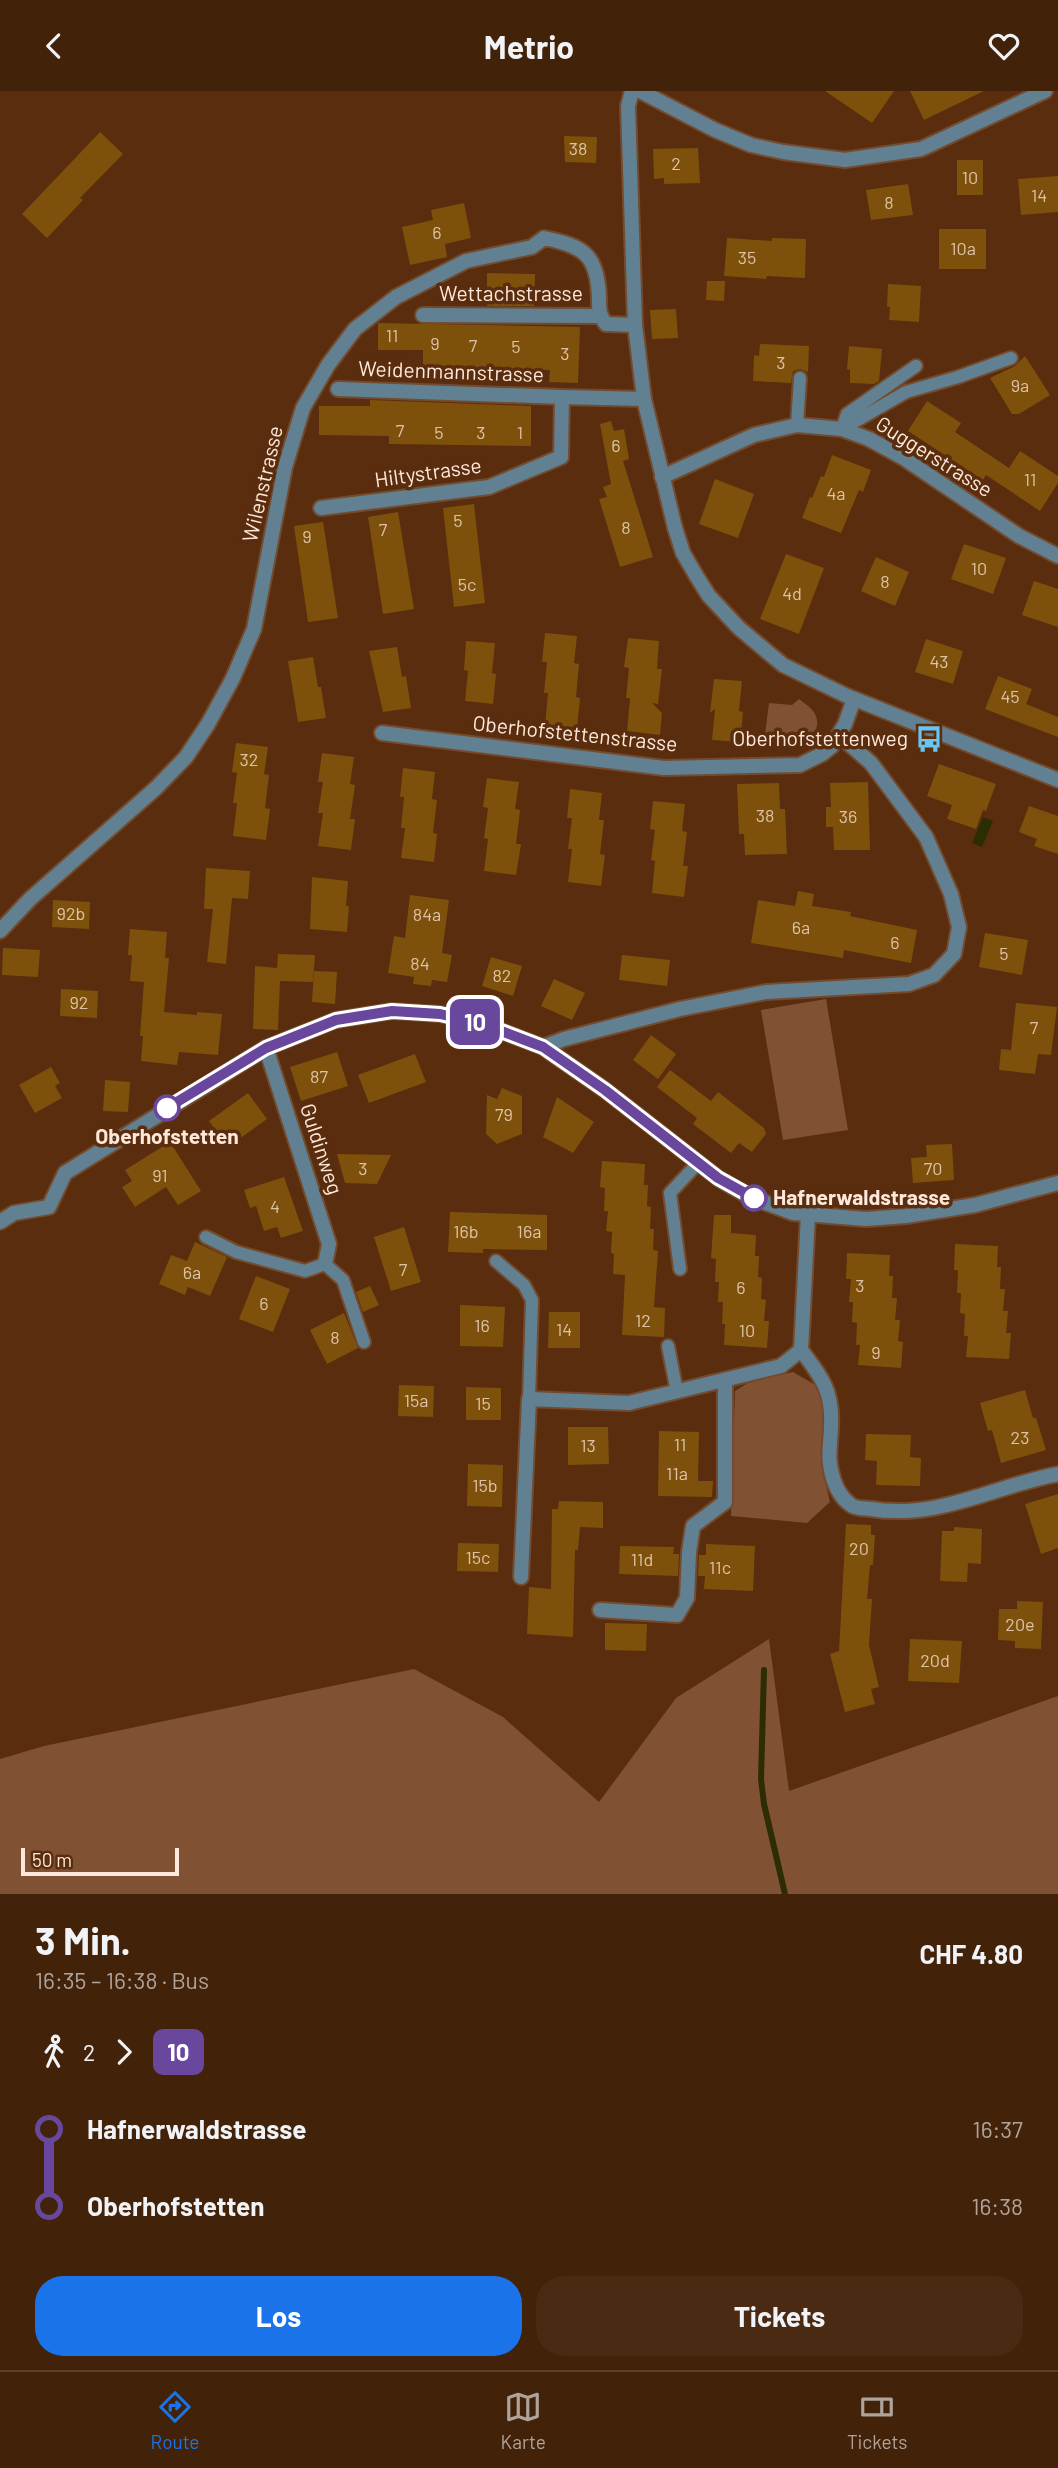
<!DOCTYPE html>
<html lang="de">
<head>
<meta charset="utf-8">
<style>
	body { margin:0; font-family:Barlow,sans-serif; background:#4a2a13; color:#f1f3f6; height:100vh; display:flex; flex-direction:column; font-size:26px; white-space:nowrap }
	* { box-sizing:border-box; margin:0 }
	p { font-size:23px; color:#afa49c }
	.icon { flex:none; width:38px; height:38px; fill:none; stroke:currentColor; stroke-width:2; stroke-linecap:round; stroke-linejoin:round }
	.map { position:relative; height:1803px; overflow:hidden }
	.sheet { display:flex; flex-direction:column; background:#43220a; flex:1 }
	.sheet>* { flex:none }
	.badge { padding:0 14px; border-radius:10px; font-size:24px; line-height:46px }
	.scale { position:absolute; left:21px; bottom:18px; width:158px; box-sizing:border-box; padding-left:7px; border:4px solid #fee8db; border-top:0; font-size:19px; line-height:24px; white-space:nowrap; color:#fee8db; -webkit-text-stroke:5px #592d0e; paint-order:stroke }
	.map>.badge { position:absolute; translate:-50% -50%; box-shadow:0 0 0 4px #fff }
	.legs { display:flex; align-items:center; gap:10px; height:77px; padding:0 35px; font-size:23px }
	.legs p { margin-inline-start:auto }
	.overview { display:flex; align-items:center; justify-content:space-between; height:119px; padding:0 35px }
	h1 { font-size:38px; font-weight:700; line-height:52px }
	.button { display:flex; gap:14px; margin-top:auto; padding:14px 35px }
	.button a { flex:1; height:80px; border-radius:28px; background:#1a73e8; color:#fff; font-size:28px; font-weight:700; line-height:80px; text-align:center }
	.button a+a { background:#4a2a13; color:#f1f3f6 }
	ul { padding:0 35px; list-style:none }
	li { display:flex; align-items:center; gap:24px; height:77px; font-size:26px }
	li i { display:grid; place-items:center; width:10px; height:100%; margin:0 9px; background:currentColor }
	li i::after { content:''; width:18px; height:18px; margin:-9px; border:5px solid; border-radius:50%; background:#43220a }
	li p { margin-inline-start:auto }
	li:first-child i { background:linear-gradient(#0000 50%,currentColor 0) }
	li:last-child i { background:linear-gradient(currentColor 50%,#0000 0) }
	header { display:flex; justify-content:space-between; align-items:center; height:91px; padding:0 35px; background:#43220a; font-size:32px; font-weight:700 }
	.menu { display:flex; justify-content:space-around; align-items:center; height:98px; border-top:2px solid #5b3f2b; background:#43220a; font-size:19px; color:#afa49c }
	.menu a { display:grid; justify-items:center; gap:4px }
	.menu .current { color:#1a73e8 }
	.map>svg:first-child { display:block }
</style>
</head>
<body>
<header><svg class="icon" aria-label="back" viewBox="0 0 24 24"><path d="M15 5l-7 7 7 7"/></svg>Metrio<svg class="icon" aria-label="heart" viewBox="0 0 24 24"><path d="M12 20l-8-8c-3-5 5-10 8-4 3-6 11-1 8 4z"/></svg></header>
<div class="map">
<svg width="1058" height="1803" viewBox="0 0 1058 1803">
	<rect width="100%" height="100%" fill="#592d0e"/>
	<g fill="#815134">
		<path d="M799,608C804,612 812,617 815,623C822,636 811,652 798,654C788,655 775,652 764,651L769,612L792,614Z"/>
		<path d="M826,908L848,1039L783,1049L761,919Z"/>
		<path d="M793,1281L819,1296L823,1314L821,1372L830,1411L807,1432L731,1425L735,1300L751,1290Z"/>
		<path d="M769,1548L789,1700L1058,1605V1803H0V1668L44,1655L414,1578L503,1626L599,1711L676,1607Z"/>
	</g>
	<path fill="#2c2d03" d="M983,726L993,730L982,756L972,752Z"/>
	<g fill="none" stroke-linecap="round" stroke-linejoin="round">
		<path stroke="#2c2d03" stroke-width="6" d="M764,1579L761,1688L764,1713L785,1803"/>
	</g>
	<g fill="#7d510b">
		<path d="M825,0H894L872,32Z"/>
		<path d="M910,0H984L924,29Z"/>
		<path d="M100,41L123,63L80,107L83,109L47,147L22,123Z"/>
		<path d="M564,45L597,46L596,72L565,71Z"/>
		<path d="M698,57L700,92L664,93V87L654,88L653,58Z"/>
		<rect x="957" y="69" width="26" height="35"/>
		<path d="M1058,85V121L1021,124L1018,88Z"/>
		<path d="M908,93L913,124L871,129L866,99Z"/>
		<path d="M464,112L471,147L445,153L447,166L410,174L402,136L433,129L431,119Z"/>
		<rect x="939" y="138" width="47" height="40"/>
		<path d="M727,147L772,150V147L806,148L805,187L767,185L766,188L724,185Z"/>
		<path d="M487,182L535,183L534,215H487Z"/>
		<path d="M707,190H725L724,210L706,209Z"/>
		<path d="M888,193L921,195L919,231L889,229L890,216H887Z"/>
		<path d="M676,218L678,247L652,248L650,219Z"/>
		<path d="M378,232L580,236L578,292L549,291L550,279L423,275V259H378Z"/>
		<path d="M760,253L809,255L808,281L800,278L793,280L791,292L753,290L754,264L759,265Z"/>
		<path d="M849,255L882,258L879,290L874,293L850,292V279L847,278Z"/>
		<path d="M1025,265L1050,304L1019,323H1012L990,287L1015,275Z"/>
		<path d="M370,309L531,315V355L389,353V345L319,344V315H370Z"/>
		<path d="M927,310L961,332L955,341L1009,377L1020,360L1058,385V392L1040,420L986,384L983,389L908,340Z"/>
		<path d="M611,330L614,340L624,338L629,368L623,370L653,466L620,476L599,408L607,406L603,396L611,393L600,333Z"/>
		<path d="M832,364L871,379L863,401L859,399L841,442L802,427L810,406L812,407L821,385L824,386Z"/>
		<path d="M715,388L754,403L738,447L699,433Z"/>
		<path d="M474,413L485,512L454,516L443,417Z"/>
		<path d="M398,421L414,518L383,523L368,426Z"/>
		<path d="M323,431L338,527L308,531L294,435Z"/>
		<path d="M964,453L1006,467L993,503L951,488Z"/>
		<path d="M786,463L824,477L799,543L760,528Z"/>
		<path d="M876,466L909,481L895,515L861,500Z"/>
		<path d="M1034,490L1058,498V536L1022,524Z"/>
		<path d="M545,542L577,545L574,572L579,573L576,606L580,607L577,638L545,635L548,602H544L547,571H542Z"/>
		<path d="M628,547L659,550L657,578H662L658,613L652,612L662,622L660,644L627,640L630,607H626L629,577L624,576Z"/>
		<path d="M926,548L963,560L953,593L915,581Z"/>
		<path d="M466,550L495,552L492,582L496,583L493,613L465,610L468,580L464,579Z"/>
		<path d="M397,556L402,586L406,585L411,617L383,621L369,560Z"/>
		<path d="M313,566L318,596H321L326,627L298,631L288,570Z"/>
		<path d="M998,585L1032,598L1026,613L1058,626V646L985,618Z"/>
		<path d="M714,588L742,590L739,620L743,621L740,651L712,649L715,618L710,622Z"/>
		<path d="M236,652L268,656L264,683L269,684L265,717L270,718L266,749L233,745L237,712H233L237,682L232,681Z"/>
		<path d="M322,662L354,666L350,693L355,694L350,728H355L351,759L318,755L323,722H318L323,691H318Z"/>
		<path d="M939,673L996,693L986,720L983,719L976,738L947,728L952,714L927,705Z"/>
		<path d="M403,677L435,681L432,708L437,709L433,742L437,743L434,771L401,767L405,737H401L404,706H400Z"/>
		<path d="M487,687L519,691L515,718L520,719L516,753H521L516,784L484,780L488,748L484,747L488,717L483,716Z"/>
		<path d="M868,691L870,759H834L833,736H826V716H831L830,692Z"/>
		<path d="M779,692L780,718H785L787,763L745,764L744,743H739L737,693Z"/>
		<path d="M570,698L602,702L599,729H604L600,763L605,764L601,795L568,791L572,758H568L572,727H567Z"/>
		<path d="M653,710L685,713L682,740L687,741L683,775H688L684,806L652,802L655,770L651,769L655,739L650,738Z"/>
		<path d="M1029,715L1058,725V763L1034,755L1037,748L1019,741Z"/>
		<path d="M206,777L250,780L248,808L232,807L226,873L207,871L213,818H204Z"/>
		<path d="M312,786L348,790L346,815H349L347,841L310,838Z"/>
		<path d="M798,800L814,803L812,815L851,821L850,825L917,839L911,872L844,859L843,867L751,852L758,809L795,815Z"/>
		<path d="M410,804L449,809L442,862L452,864L447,891L432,889L431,895L413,893L414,886L388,882L394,845L405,847Z"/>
		<path d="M53,809L90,811L89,838L52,836Z"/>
		<path d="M130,838L167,841L165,867H169L164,921L197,924V921L222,923L218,964L179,961L177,974L141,970L143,945H140L144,891L130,890L132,864H128Z"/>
		<path d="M985,842L1028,849L1022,884L979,876Z"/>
		<path d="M3,857L40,859L38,886L2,884Z"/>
		<path d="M278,863L315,864L313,891L280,890L278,939L253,938L255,875L277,877Z"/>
		<path d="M622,864L670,869L667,895L619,889Z"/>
		<path d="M491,866L522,875L513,905L482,895Z"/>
		<path d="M314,880L337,881L335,913L312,911Z"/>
		<path d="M554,888L585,902L572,929L541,915Z"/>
		<path d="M61,898L98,900L97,927L60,925Z"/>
		<path d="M1016,912L1057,916L1051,964L1038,963L1035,983L999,979L1001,958L1011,959Z"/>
		<path d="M651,944L676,963L658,988L633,969Z"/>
		<path d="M337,961L348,995L301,1010L290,976Z"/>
		<path d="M415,963L426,991L369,1012L358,984Z"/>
		<path d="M51,976L60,992L55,995L62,1007L35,1022L19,994Z"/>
		<path d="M670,979L711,1010L718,1001L764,1037L766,1043L752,1061L739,1052L731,1062L693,1033L697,1027L657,996Z"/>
		<path d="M105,989L130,991L128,1021L103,1020Z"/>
		<path d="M502,997L522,1005V1043L497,1053L486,1043L487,1004L497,1008Z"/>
		<path d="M248,1002L267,1028L228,1056L209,1030Z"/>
		<path d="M557,1006L594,1031L573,1062L543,1046Z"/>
		<path d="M170,1051L201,1100L178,1114L166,1096L135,1116L122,1096L132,1090L125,1079Z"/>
		<path d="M952,1053L954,1089L913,1092L911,1067L927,1066L926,1054Z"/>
		<path d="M337,1063L391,1064L377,1093L345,1092Z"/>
		<path d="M602,1070L645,1073L644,1094H648L647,1115L651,1116L650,1138H654L653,1159L658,1160L654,1216L665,1217L664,1246L622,1244L625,1184L613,1183L614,1163L611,1162L612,1141L606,1140L608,1120H604L605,1097L600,1096Z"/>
		<path d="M284,1086L303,1140L281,1147L277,1136L264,1140L256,1115L250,1117L244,1099Z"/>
		<path d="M450,1121L547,1124V1159L483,1158V1162L448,1161Z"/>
		<path d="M714,1124H731V1142L756,1144L755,1165H759L758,1186L762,1187L761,1208L766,1209L764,1230H769L767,1257L724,1254L725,1233H722L723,1211H718L719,1191H715L716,1168L711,1167Z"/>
		<path d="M404,1136L421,1191L391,1200L374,1146Z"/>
		<path d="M195,1151L227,1166L210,1205L188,1196L185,1204L159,1193L171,1164L187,1170Z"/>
		<path d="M955,1153L998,1155L997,1176H1001L1000,1198H1005L1003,1220H1008L1006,1242H1011L1009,1268L966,1266L968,1245H964L965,1223L960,1222L961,1202H957L958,1179H954Z"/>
		<path d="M847,1162L890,1164L889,1185H893L892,1207H897L895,1229H900L898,1250L903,1251L901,1277L858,1274L860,1254H856L857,1232L852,1231L853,1211H849L851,1188H846Z"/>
		<path d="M256,1185L290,1198L273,1241L239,1228Z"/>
		<path d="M370,1195L379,1214L363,1221L356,1201Z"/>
		<path d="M460,1214L505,1216L503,1256L460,1255Z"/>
		<path d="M549,1221H580V1257H548Z"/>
		<path d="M344,1222L358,1257L327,1273L310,1239Z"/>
		<path d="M399,1294L434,1295L433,1326L398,1325Z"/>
		<path d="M466,1296L501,1297V1329H466Z"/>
		<path d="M1025,1299L1033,1327H1036L1046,1359L1001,1372L992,1339L988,1340L980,1312Z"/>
		<path d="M568,1336H608L609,1373L568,1374Z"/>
		<path d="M659,1340L699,1341L698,1390H713L712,1406L658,1405Z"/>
		<path d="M866,1343L911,1344L910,1366L921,1367L920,1395L876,1394L877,1370L865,1369Z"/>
		<path d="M468,1373L503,1374L502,1416L467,1415Z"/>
		<path d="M1058,1403V1457L1041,1463L1025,1413Z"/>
		<path d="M559,1410L603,1411V1437L580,1436L578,1459H575L573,1546L527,1543L529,1496L551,1498L552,1418H558Z"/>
		<path d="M846,1433L871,1434V1444H875L873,1474H870L867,1508H872L869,1554L879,1596L871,1598L875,1613L845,1621L830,1563L839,1560Z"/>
		<path d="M954,1436L982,1438L981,1473L968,1472L967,1491L940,1490L942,1440H954Z"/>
		<path d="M458,1452L499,1453L498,1481L457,1480Z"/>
		<path d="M706,1453L755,1455L753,1500L704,1498L705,1485H698L699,1464H706Z"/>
		<path d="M620,1455L674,1456L673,1463H679L678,1485L619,1483Z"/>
		<path d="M1017,1510L1043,1511L1041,1558L1015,1557V1550L998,1549L999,1518H1017Z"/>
		<path d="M605,1532L647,1533L646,1560L605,1559Z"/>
		<path d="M910,1548L962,1550L959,1592L908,1590Z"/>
	</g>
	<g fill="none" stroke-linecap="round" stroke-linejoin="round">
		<defs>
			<g id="lane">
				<path d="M797,334L800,287"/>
				<path d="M842,338L906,301L958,286L1011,267"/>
				<path d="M842,338L847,323L916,275"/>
				<path d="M206,1146L236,1161L305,1180L325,1173L343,1189L364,1251"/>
				<path d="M496,1170L524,1194L532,1209L529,1308"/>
				<path d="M680,1178L670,1102L698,1072"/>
				<path d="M668,1255L677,1301"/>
			</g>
			<g id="street">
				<path d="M632,0L628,15L635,234L644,308L675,437L683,462L697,486L709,505L739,537L783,574L847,605L1058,689"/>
				<path d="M640,0L715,39L751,54L783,61L845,69L921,58L1045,0"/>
				<path d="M423,224L599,225"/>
				<path d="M338,298L562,306"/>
				<path d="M662,386L754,344L797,334L842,338L869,348L902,366L1019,445L1058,465"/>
				<path d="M321,417L489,396L561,366L562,306L644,308"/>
				<path d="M382,642L664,677L800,674L822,663L832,655L845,633L854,608"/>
				<path d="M0,840L30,808L156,697L186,666L208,633L233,587L254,538L285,376L303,317L328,274L355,238L396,206L466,170L532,156L544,147C584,155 598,164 599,208C599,219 599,224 606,233L635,234"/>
				<path d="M543,956L564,948L680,918L766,901L909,893L934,884L954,863L959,836L951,803L926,746L871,672L839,644"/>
				<path d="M266,957L329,1153L325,1173"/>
				<path d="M808,1124L801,1259C821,1285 833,1300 831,1335C831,1347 828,1361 830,1373C832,1388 837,1404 851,1414C856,1418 865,1417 871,1418C938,1429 994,1395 1058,1383"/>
				<path d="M0,1131L14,1122L49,1116L65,1082L266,957L336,929L392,920L440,923L483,933L543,956L605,999L718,1087L750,1106L793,1122L866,1128L906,1125L975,1114L1058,1092"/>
				<path d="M521,1486L529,1308L629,1312L781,1275L801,1259"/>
				<path d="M600,1519L677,1524L687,1507L689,1461L693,1435L725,1411V1289"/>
			</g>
		</defs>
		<use href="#lane" stroke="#734b2f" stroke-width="16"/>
		<use href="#street" stroke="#734b2f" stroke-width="18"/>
		<use href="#lane" stroke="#618193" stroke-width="12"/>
		<use href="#street" stroke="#618193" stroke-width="14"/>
	</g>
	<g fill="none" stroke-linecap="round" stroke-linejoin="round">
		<defs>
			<path id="line-1" d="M167,1017L266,957L336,929L392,920L440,923L483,933L543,956L605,999L718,1087L754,1107"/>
		</defs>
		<use href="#line-1" stroke="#fff" stroke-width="16"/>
		<use href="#line-1" stroke="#69479c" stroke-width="10"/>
	</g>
	<defs>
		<symbol id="bus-bare" viewBox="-9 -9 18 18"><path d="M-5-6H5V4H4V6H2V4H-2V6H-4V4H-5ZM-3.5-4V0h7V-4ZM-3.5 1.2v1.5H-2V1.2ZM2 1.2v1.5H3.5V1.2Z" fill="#68c4f0" stroke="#592d0e" stroke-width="2.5" paint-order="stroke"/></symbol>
	</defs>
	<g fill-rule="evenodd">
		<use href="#bus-bare" x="910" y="629" width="38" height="38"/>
	</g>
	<g fill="#fff" stroke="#69479c" stroke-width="3.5">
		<circle cx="167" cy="1017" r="12"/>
		<circle cx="754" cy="1107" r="12"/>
	</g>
	<g text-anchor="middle" stroke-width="7" stroke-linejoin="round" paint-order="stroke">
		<g font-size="18" fill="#dec2a7">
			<text x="578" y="64">38</text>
			<text x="676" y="79">2</text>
			<text x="970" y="93">10</text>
			<text x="1039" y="111">14</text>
			<text x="889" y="118">8</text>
			<text x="437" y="148">6</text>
			<text x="963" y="164">10a</text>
			<text x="747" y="173">35</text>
			<text x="392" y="251">11</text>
			<text x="435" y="259">9</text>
			<text x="473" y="261">7</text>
			<text x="516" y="262">5</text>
			<text x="565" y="269">3</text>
			<text x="781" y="278">3</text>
			<text x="1020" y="301">9a</text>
			<text x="400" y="346">7</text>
			<text x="439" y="348">5</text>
			<text x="481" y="348">3</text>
			<text x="520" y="348">1</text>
			<text x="616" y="361">6</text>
			<text x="1030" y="395">11</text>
			<text x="836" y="409">4a</text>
			<text x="458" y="436">5</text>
			<text x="626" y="443">8</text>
			<text x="383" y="445">7</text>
			<text x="307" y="452">9</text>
			<text x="979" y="484">10</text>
			<text x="885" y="497">8</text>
			<text x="467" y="500">5c</text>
			<text x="792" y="509">4d</text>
			<text x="939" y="577">43</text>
			<text x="1010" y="612">45</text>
			<text x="249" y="675">32</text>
			<text x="765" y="731">38</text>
			<text x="848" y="732">36</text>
			<text x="71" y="829">92b</text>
			<text x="427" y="830">84a</text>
			<text x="801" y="843">6a</text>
			<text x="895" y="858">6</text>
			<text x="1004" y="869">5</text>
			<text x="420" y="879">84</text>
			<text x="502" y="891">82</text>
			<text x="79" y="918">92</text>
			<text x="1034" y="943">7</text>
			<text x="319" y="992">87</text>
			<text x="504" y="1030">79</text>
			<text x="363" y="1084">3</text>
			<text x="933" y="1084">70</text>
			<text x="160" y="1091">91</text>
			<text x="275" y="1122">4</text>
			<text x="466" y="1147">16b</text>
			<text x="529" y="1147">16a</text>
			<text x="403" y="1185">7</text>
			<text x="192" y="1188">6a</text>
			<text x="860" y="1201">3</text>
			<text x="741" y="1203">6</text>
			<text x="264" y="1219">6</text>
			<text x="643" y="1236">12</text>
			<text x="482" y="1241">16</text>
			<text x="564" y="1245">14</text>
			<text x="747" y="1246">10</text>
			<text x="335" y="1253">8</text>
			<text x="876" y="1268">9</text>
			<text x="416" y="1316">15a</text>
			<text x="483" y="1319">15</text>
			<text x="1020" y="1353">23</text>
			<text x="680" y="1360">11</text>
			<text x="588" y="1361">13</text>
			<text x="677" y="1389">11a</text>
			<text x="485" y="1401">15b</text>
			<text x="859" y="1464">20</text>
			<text x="478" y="1473">15c</text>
			<text x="642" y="1475">11d</text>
			<text x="720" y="1483">11c</text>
			<text x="1020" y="1540">20e</text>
			<text x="935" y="1576">20d</text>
		</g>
		<g font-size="21" fill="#fee8db" stroke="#592d0e">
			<text x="511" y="210">Wettachstrasse</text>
			<text transform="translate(451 281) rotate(2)" y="7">Weidenmannstrasse</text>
			<text transform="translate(934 366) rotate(32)" y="7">Guggerstrasse</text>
			<text transform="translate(428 382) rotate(-8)" y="7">Hiltystrasse</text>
			<text transform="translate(263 393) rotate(-77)" y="7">Wilenstrasse</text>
			<text transform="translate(575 643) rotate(6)" y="7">Oberhofstettenstrasse</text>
			<text transform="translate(321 1058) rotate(72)" y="7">Guldinweg</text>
		</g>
		<g font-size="21" fill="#fee8db" stroke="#592d0e" text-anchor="end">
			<text x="908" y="655">Oberhofstettenweg</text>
		</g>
		<g font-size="21" font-weight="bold" fill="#fee8db" stroke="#592d0e">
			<text x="167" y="1053">Oberhofstetten</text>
			<text x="773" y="1114" text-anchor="start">Hafnerwaldstrasse</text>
		</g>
	</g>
</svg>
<div class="scale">50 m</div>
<b class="badge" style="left:475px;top:931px;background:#69479c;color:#fff">10</b>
</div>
<section class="sheet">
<div class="overview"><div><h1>3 Min.</h1><p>16:35 – 16:38 · Bus</p></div><b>CHF 4.80</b></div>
<div class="legs"><svg class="icon" aria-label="walk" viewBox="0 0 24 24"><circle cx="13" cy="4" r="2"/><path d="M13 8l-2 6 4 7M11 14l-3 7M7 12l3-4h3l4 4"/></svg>2<svg class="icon" aria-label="forward" viewBox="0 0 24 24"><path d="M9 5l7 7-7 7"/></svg><b class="badge" style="background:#69479c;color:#fff">10</b></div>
<ul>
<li><i style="color:#69479c"></i><b>Hafnerwaldstrasse</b><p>16:37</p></li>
<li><i style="color:#69479c"></i><b>Oberhofstetten</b><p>16:38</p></li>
</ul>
<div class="button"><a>Los</a><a>Tickets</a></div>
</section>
<nav class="menu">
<a class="current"><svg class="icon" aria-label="directions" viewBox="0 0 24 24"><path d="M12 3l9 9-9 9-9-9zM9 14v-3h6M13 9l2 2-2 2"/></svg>Route</a>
<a><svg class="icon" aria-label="map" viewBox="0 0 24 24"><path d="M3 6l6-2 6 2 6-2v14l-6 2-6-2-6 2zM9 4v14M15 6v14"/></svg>Karte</a>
<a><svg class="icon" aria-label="tickets" viewBox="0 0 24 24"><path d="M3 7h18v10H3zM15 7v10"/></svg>Tickets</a>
</nav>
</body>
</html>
